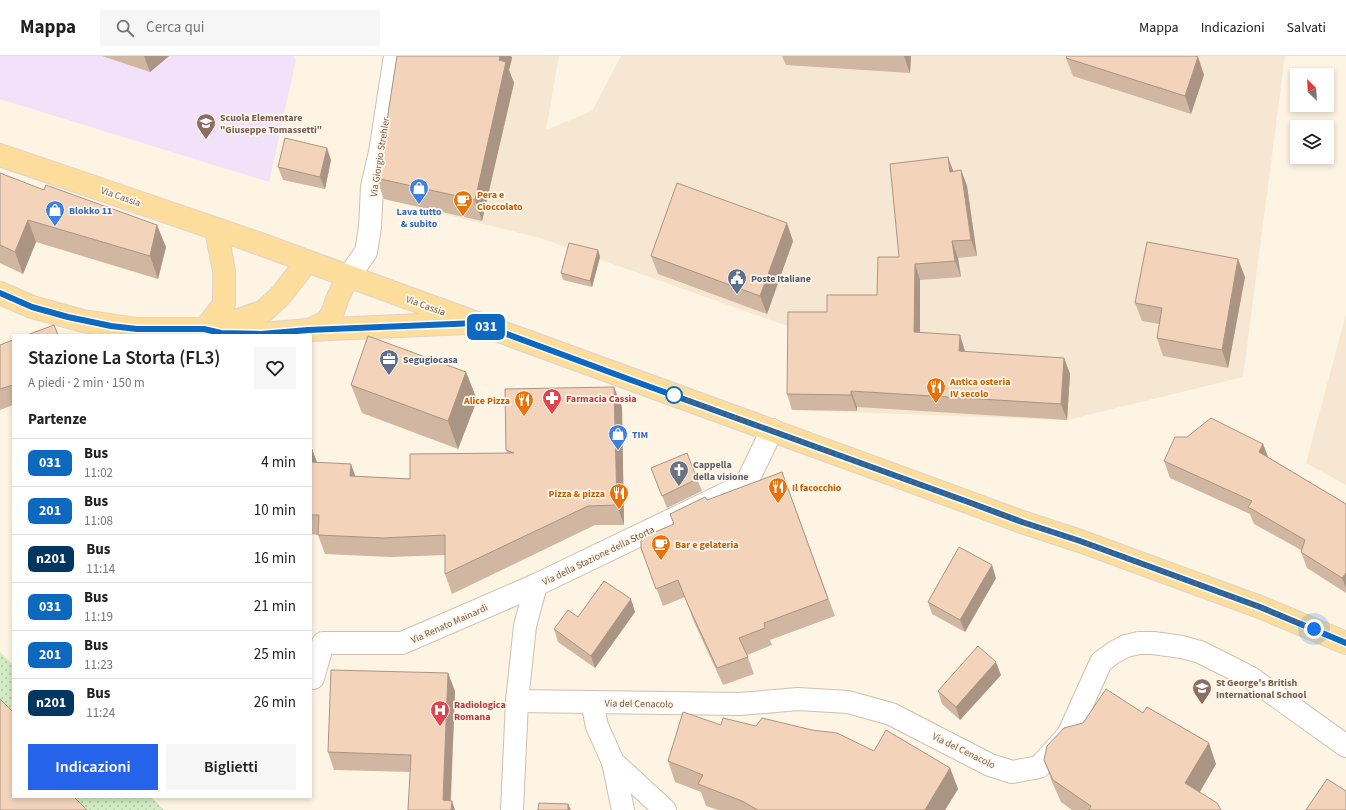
<!DOCTYPE html>
<html lang="it">
<head>
<meta charset="utf-8">
<style>
	body { margin:0; font-family:"Source Sans 3",sans-serif; background:#f6f6f6; color:#222; height:100vh; display:flex; flex-direction:column; font-size:15px; white-space:nowrap }
	* { box-sizing:border-box; margin:0 }
	p { font-size:13px; color:#767676 }
	.icon { flex:none; width:22px; height:22px; fill:none; stroke:currentColor; stroke-width:2; stroke-linecap:round; stroke-linejoin:round }
	.map { position:relative; flex:1; overflow:hidden }
	.drawer { position:absolute; left:12px; top:278px; width:300px; height:464px; display:flex; flex-direction:column; background:#fff; border-radius:0px; box-shadow:0 2px 6px #0003 }
	.drawer>* { flex:none }
	.badge { padding:0 8px; border-radius:6px; font-size:14px; line-height:26px }
	.needle { width:26px; rotate:336deg }
	.controls { position:absolute; left:1290px; top:12px; display:grid; gap:8px }
	.controls a { display:grid; place-items:center; width:44px; height:44px; border-radius:0px; background:#fff; box-shadow:0 2px 6px #0003; font-size:20px }
	.you { position:absolute; width:20px; height:20px; margin:-10px; border:3px solid #fff; border-radius:50%; background:#1a73e8; box-shadow:0 0 0 6px #1a73e833 }
	.map>.badge { position:absolute; translate:-50% -50%; box-shadow:0 0 0 2px #fff }
	h2 { padding:0 16px; font-size:15px; line-height:36px }
	.round { display:grid; place-items:center; flex:none; width:42px; height:42px; border-radius:0px; background:#f6f6f6 }
	.headline { display:flex; align-items:center; justify-content:space-between; height:68px; padding:0 16px }
	h1 { font-size:19px; font-weight:600; line-height:30px }
	.cta { display:flex; gap:8px; margin-top:auto; padding:8px 16px }
	.cta a { flex:1; height:46px; border-radius:0px; background:#2563eb; color:#fff; font-size:16px; font-weight:600; line-height:46px; text-align:center }
	.cta a+a { background:#f6f6f6; color:#222 }
	ul { padding:0; list-style:none }
	li { display:flex; align-items:center; gap:12px; height:48px; padding:0 16px; border-top:1px solid #e0e0e0 }
	li div { flex:1 }
	li b { display:block; font-size:15px }
	li em { font-style:normal }
	li .badge { min-width:44px; font-weight:700; text-align:center }
	header { display:flex; align-items:center; gap:24px; box-sizing:border-box; height:56px; padding:0 20px; background:#fff; border-bottom:1px solid #e0e0e0 }
	header strong { font-size:19px }
	nav { display:flex; gap:22px; margin-inline-start:auto; font-size:14px }
	.search { width:280px; height:36px; background:#f6f6f6; display:flex; align-items:center; gap:10px; box-sizing:border-box; padding:0 14px; border-radius:0px; color:#767676; font-size:15px }
	.map>svg:first-child { display:block }
</style>
</head>
<body>
<header>
<strong>Mappa</strong>
<div class="search"><svg class="icon" aria-label="search" viewBox="0 0 24 24"><circle cx="10" cy="10" r="6"/><path d="M15 15l6 6"/></svg>Cerca qui</div>
<nav><a>Mappa</a><a>Indicazioni</a><a>Salvati</a></nav>
</header>
<div class="map">
<svg width="1346" height="754" viewBox="0 0 1346 754">
	<defs>
		<pattern id="grass-dots" width="8" height="8" patternUnits="userSpaceOnUse"><rect width="8" height="8" fill="#d1ebc2"/><path d="M2 2h.1M6 6h.1" fill="none" stroke="#aec1a0" stroke-width="1.8" stroke-linecap="round"/></pattern>
	</defs>
	<rect width="100%" height="100%" fill="#fdf4e4"/>
	<g fill="#f5e7d2">
		<path d="M404,0H559L546,74L592,55L621,0H1285L1243,321L1067,364L792,354L793,272L540,182L376,141Z"/>
		<path d="M1346,258V429L1306,407Z"/>
	</g>
	<path fill="#f1e1f9" d="M0,0H293L296,4L269,126L0,43Z"/>
	<g fill="url(#grass-dots)">
		<path d="M0,596L13,609V662L0,648Z"/>
		<path d="M69,741H151L164,754H82Z"/>
	</g>
	<g fill="none" stroke-linecap="round" stroke-linejoin="round">
		<defs>
			<g id="minor">
				<path d="M348,221L366,196L370,171L372,131L380,96L395,0"/>
				<path d="M313,622L323,587H402L536,529"/>
				<path d="M517,645L740,648L798,643L848,646L891,658L990,709L1012,716L1039,711L1068,679L1101,606L1113,597L1126,590L1139,587H1153L1182,591L1200,596L1232,612L1251,622L1346,690"/>
				<path d="M592,646L597,670L613,706L665,754"/>
				<path d="M613,706L623,754"/>
				<path d="M512,754L517,645L525,570L536,529L746,428L772,374"/>
			</g>
			<g id="major">
				<path d="M0,99L249,184L894,419L1022,466L1080,485L1197,528L1260,551L1346,587"/>
				<path d="M0,237L32,251L83,265L137,273H205L230,267L264,255L281,239L302,212L305,205"/>
				<path d="M205,273L224,248V215L216,173"/>
				<path d="M309,274L326,266L332,258L338,241L348,221"/>
				<path d="M217,276L261,278L309,274L466,267"/>
			</g>
		</defs>
		<use href="#minor" stroke="#d1bfad" stroke-width="24"/>
		<use href="#major" stroke="#dcd4d0" stroke-width="24"/>
		<use href="#minor" stroke="#fff" stroke-width="22"/>
		<use href="#major" stroke="#fddd9b" stroke-width="22"/>
	</g>
	<g fill="#d1b6a1">
		<path d="M102,0H169L150,16Z"/>
		<path d="M397,0H511L512,2L509,14L514,27L482,165L384,143L376,122L385,77Z"/>
		<path d="M782,0H911L910,17L786,9Z"/>
		<path d="M1198,1L1204,19L1191,58L1073,20L1066,2Z"/>
		<path d="M331,104L325,133L283,124L278,111Z"/>
		<path d="M961,114L967,130L977,200L958,202L961,221L920,224V276L965,295V296L1064,302L1070,318L1067,364L857,351V355L792,354L787,338L827,256L877,239L899,201L953,115Z"/>
		<path d="M0,117L166,191L158,223L36,186L23,218L0,207Z"/>
		<path d="M793,185L767,258L658,218L651,200Z"/>
		<path d="M598,194L600,201L592,231L563,224L561,217Z"/>
		<path d="M1245,221L1228,312L1163,300L1157,282L1159,268L1142,265L1135,247Z"/>
		<path d="M13,284V349L0,354V289Z"/>
		<path d="M466,316L477,344L458,393L362,357L351,329Z"/>
		<path d="M622,351L624,469H595L452,538L445,518V499L390,501L325,498L318,479L311,478V393H312L317,407L355,420L410,423L507,397L506,394Z"/>
		<path d="M1263,388L1268,401L1346,448V537L1307,512L1301,496V494L1254,468L1250,458L1170,422L1164,405Z"/>
		<path d="M651,412L697,423L702,435L667,452Z"/>
		<path d="M782,416L835,560L770,584L772,589L747,599L754,618L723,629L694,566L685,541L663,550L641,492L674,468L670,458Z"/>
		<path d="M996,522L965,576L932,558L928,546Z"/>
		<path d="M635,556L595,612L558,586L554,573L578,561Z"/>
		<path d="M1001,619L960,664L942,648L938,635Z"/>
		<path d="M455,635L451,745L410,716L334,714L328,696Z"/>
		<path d="M721,669L756,670L950,712L958,733L945,754H718L706,750L701,736L675,726L668,705Z"/>
		<path d="M1044,704L1216,708L1200,736L1221,754H1072L1061,746L1052,726Z"/>
	</g>
	<g fill="#aa9483">
		<path d="M144,0H169L150,16Z"/>
		<path d="M500,0H511L512,2L509,14L514,27L482,165L475,144Z"/>
		<path d="M904,0H911L910,17Z"/>
		<path d="M1198,1L1204,19L1191,58L1185,40Z"/>
		<path d="M327,92L331,104L325,133L320,121Z"/>
		<path d="M948,101L954,117L950,116Z"/>
		<path d="M961,114L967,130L977,200L971,184Z"/>
		<path d="M28,164L36,186L23,218L15,196Z"/>
		<path d="M787,167L793,185L767,258L760,240Z"/>
		<path d="M157,169L166,191L158,223L150,200Z"/>
		<path d="M952,185L958,202L961,221L955,205Z"/>
		<path d="M598,194L600,201L592,231L590,225Z"/>
		<path d="M1238,203L1245,221L1228,312L1222,294Z"/>
		<path d="M915,208L920,224V292L914,276Z"/>
		<path d="M960,279L965,295V311L959,295Z"/>
		<path d="M1064,302L1070,318L1067,364L1061,348Z"/>
		<path d="M466,316L477,344L458,393L448,365Z"/>
		<path d="M614,331L622,351L624,469L617,449Z"/>
		<path d="M851,335L857,351V355L851,339Z"/>
		<path d="M1263,388L1269,404L1259,396Z"/>
		<path d="M312,393L319,412L311,406Z"/>
		<path d="M351,408L358,428L350,420Z"/>
		<path d="M992,509L996,522L965,576L960,564Z"/>
		<path d="M1346,517V532L1342,522Z"/>
		<path d="M631,543L635,556L595,612L591,600Z"/>
		<path d="M996,606L1001,619L960,664L956,651Z"/>
		<path d="M448,617L455,635L450,754L443,744Z"/>
		<path d="M1209,687L1216,708L1192,749L1185,727Z"/>
		<path d="M950,712L958,733L945,754H925Z"/>
		<path d="M452,745L455,754H451Z"/>
		<path d="M568,748L571,754H568Z"/>
	</g>
	<g fill="#f3d4bb" stroke="#aa9483">
		<path d="M397,0H500L499,4L506,6L475,144L376,122L377,112L385,77Z"/>
		<path d="M1067,0H1195L1198,1L1185,40L1066,2Z"/>
		<path d="M285,82L327,92L320,121L278,111Z"/>
		<path d="M948,101L950,116L961,114L971,184L952,185L955,205L915,208L914,276L960,279L959,295L1064,302L1061,348L851,335V339L787,338L788,256H827V239H877L878,201H899L890,108Z"/>
		<path d="M0,117L44,134L46,129L157,169L150,200L28,164L15,196L0,189Z"/>
		<path d="M677,127L787,167L760,240L651,200Z"/>
		<path d="M1147,186L1238,203L1222,294L1157,282L1162,252L1135,247Z"/>
		<path d="M569,187L598,194L590,225L561,217Z"/>
		<path d="M54,269L58,279H27Z"/>
		<path d="M368,280L466,316L448,365L351,329Z"/>
		<path d="M13,284V329L0,333V289Z"/>
		<path d="M614,331L617,449L588,450L445,518V479L383,482L318,479L319,459H311V393H312L311,406L351,408L350,420L410,423V398L514,397L506,394L505,333Z"/>
		<path d="M1211,362L1263,388L1259,396L1346,448V517L1342,522L1301,496L1305,484L1248,451L1252,445L1164,405L1175,381H1187Z"/>
		<path d="M687,397L697,423L662,440L651,412Z"/>
		<path d="M782,416L828,543L764,567L765,572L739,582L748,601L717,612L688,549L678,524L656,533L641,492V482L674,468L670,458L705,441L707,444Z"/>
		<path d="M959,491L992,509L960,564L928,546Z"/>
		<path d="M604,525L631,543L591,600L554,573L568,554L578,561Z"/>
		<path d="M978,590L996,606L956,651L938,635Z"/>
		<path d="M331,614L448,617L443,744L452,745L451,754H408L411,699L328,696Z"/>
		<path d="M1106,633L1143,657L1147,651L1209,687L1185,727L1217,747L1221,754H1089L1091,750L1053,724L1044,704L1047,690L1064,672L1083,667Z"/>
		<path d="M0,643L13,656V741H74L87,754H0Z"/>
		<path d="M683,656L721,669L723,662L756,670L762,662L812,674L837,677L874,695L886,674L950,712L925,754H758L742,745L698,728L703,719L668,705Z"/>
		<path d="M1327,723L1346,735V754H1306Z"/>
		<path d="M539,747L568,748V754H538Z"/>
	</g>
	<g fill="none" stroke-linecap="round" stroke-linejoin="round">
		<defs>
			<path id="line" d="M0,237L32,251L68,261L111,270L137,273H204L221,277L261,278L308,274L477,267L631,324L971,447L1022,466L1080,485L1260,551L1346,587"/>
		</defs>
		<use href="#line" stroke="#fff" stroke-width="9"/>
		<use href="#line" stroke="#0c69bf" stroke-width="6"/>
		<path stroke="#775b49" stroke-width="4" stroke-dasharray="0 7.2" d="M674,339L971,447L1022,466L1080,485L1197,528L1260,551L1314,573"/>
	</g>
	<defs>
		<symbol id="school-pin" viewBox="-11 -11 22 30"><path d="M0 17L-7.5 6A9.5 9.5 0 1 1 7.5 6Z" fill="#8d6e63" stroke="#fff8eb"/><path d="M0-5L7-2L0 1L-7-2ZM-4 1L0 2.5L4 1V4Q0 6-4 4Z" fill="#fff"/></symbol>
		<symbol id="shop-pin" viewBox="-11 -11 22 30"><path d="M0 17L-7.5 6A9.5 9.5 0 1 1 7.5 6Z" fill="#3f7fe0" stroke="#fff8eb"/><path d="M-5-2.5h2.3a2.7 3.5 0 0 1 5.4 0H5L5.5 6h-11ZM-1.5-2.5h3a1.5 2.3 0 0 0-3 0Z" fill="#fff"/></symbol>
		<symbol id="cafe-pin" viewBox="-11 -11 22 30"><path d="M0 17L-7.5 6A9.5 9.5 0 1 1 7.5 6Z" fill="#e8710a" stroke="#fff8eb"/><path d="M-5.5-4.5H6V0H3Q3 3.5 0 3.5H-2.5Q-5.5 3.5-5.5 0ZM3-3.2v2h1.7v-2ZM-6 4.5H4V6H-6Z" fill="#fff"/></symbol>
		<symbol id="civic-pin" viewBox="-11 -11 22 30"><path d="M0 17L-7.5 6A9.5 9.5 0 1 1 7.5 6Z" fill="#5c6f8a" stroke="#fff8eb"/><path d="M-.6-6.5H3V-4.5H.6V-3L4-1V1h2V6H-6V1h2V-1L-.6-3ZM-1.2 2.5V6h2.4V2.5Z" fill="#fff"/></symbol>
		<symbol id="office-pin" viewBox="-11 -11 22 30"><path d="M0 17L-7.5 6A9.5 9.5 0 1 1 7.5 6Z" fill="#5c6f8a" stroke="#fff8eb"/><path d="M-6-3h4V-5.5h4V-3h4V5H-6ZM-1-4.5V-3h2v-1.5ZM-6 0V1H6V0Z" fill="#fff"/></symbol>
		<symbol id="restaurant-pin" viewBox="-11 -11 22 30"><path d="M0 17L-7.5 6A9.5 9.5 0 1 1 7.5 6Z" fill="#e8710a" stroke="#fff8eb"/><path d="M-5-6h1v4h1v-4h1v4h1v-4h1v5L-1.5 .5V6h-2V.5L-5-1ZM5-6V6H3V1.5H1.5Q1.5-4 5-6Z" fill="#fff"/></symbol>
		<symbol id="pharmacy-pin" viewBox="-11 -11 22 30"><path d="M0 17L-7.5 6A9.5 9.5 0 1 1 7.5 6Z" fill="#e0444e" stroke="#fff8eb"/><path d="M-2-6h4v4h4v4h-4v4h-4v-4h-4v-4h4Z" fill="#fff"/></symbol>
		<symbol id="church-pin" viewBox="-11 -11 22 30"><path d="M0 17L-7.5 6A9.5 9.5 0 1 1 7.5 6Z" fill="#6b7280" stroke="#fff8eb"/><path d="M-1.2-6h2.4v3.5h3.3v2.4h-3.3V6h-2.4V-.1h-3.3v-2.4h3.3Z" fill="#fff"/></symbol>
		<symbol id="hospital-pin" viewBox="-11 -11 22 30"><path d="M0 17L-7.5 6A9.5 9.5 0 1 1 7.5 6Z" fill="#e0444e" stroke="#fff8eb"/><path d="M-5-5h3v3.5h4V-5h3V5h-3V1.5h-4V5h-3Z" fill="#fff"/></symbol>
	</defs>
	<g fill-rule="evenodd">
		<use href="#school-pin" x="195" y="56" width="22" height="30"/>
		<use href="#shop-pin" x="408" y="121" width="22" height="30"/>
		<use href="#cafe-pin" x="452" y="133" width="22" height="30"/>
		<use href="#shop-pin" x="44" y="143" width="22" height="30"/>
		<use href="#civic-pin" x="726" y="211" width="22" height="30"/>
		<use href="#office-pin" x="378" y="292" width="22" height="30"/>
		<use href="#restaurant-pin" x="925" y="320" width="22" height="30"/>
		<use href="#pharmacy-pin" x="541" y="331" width="22" height="30"/>
		<use href="#restaurant-pin" x="513" y="333" width="22" height="30"/>
		<use href="#shop-pin" x="607" y="367" width="22" height="30"/>
		<use href="#church-pin" x="668" y="403" width="22" height="30"/>
		<use href="#restaurant-pin" x="767" y="420" width="22" height="30"/>
		<use href="#restaurant-pin" x="608" y="426" width="22" height="30"/>
		<use href="#cafe-pin" x="650" y="477" width="22" height="30"/>
		<use href="#school-pin" x="1191" y="621" width="22" height="30"/>
		<use href="#hospital-pin" x="429" y="643" width="22" height="30"/>
	</g>
	<circle fill="#fff" stroke="#0c69bf" stroke-width="2" cx="674" cy="339" r="8"/>
	<g text-anchor="middle" stroke-width="3.5" stroke-linejoin="round" paint-order="stroke">
		<g font-size="10" font-weight="bold" fill="#785e54" stroke="#fff8eb" text-anchor="start">
			<text x="220" y="65">Scuola Elementare<tspan x="220" dy="12">"Giuseppe Tomassetti"</tspan></text>
			<text x="1216" y="630">St George's British<tspan x="1216" dy="12">International School</tspan></text>
		</g>
		<g font-size="10" fill="#775b49" stroke="#fff8eb">
			<text transform="translate(379 101) rotate(-81)" y="4">Via Giorgio Strehler</text>
			<text transform="translate(121 140) rotate(19)" y="4">Via Cassia</text>
			<text transform="translate(426 249) rotate(20)" y="4">Via Cassia</text>
			<text transform="translate(598 499) rotate(-26)" y="4">Via della Stazione della Storta</text>
			<text transform="translate(449 567) rotate(-24)" y="4">Via Renato Mainardi</text>
			<text transform="translate(639 647) rotate(1)" y="4">Via del Cenacolo</text>
			<text transform="translate(964 694) rotate(26)" y="4">Via del Cenacolo</text>
		</g>
		<g font-size="10" font-weight="bold" fill="#c56008" stroke="#fff8eb" text-anchor="start">
			<text x="477" y="142">Pera e<tspan x="477" dy="12">Cioccolato</tspan></text>
			<text x="950" y="329">Antica osteria<tspan x="950" dy="12">IV secolo</tspan></text>
			<text x="510" y="348" text-anchor="end">Alice Pizza</text>
			<text x="792" y="435">Il facocchio</text>
			<text x="605" y="441" text-anchor="end">Pizza &amp; pizza</text>
			<text x="675" y="492">Bar e gelateria</text>
		</g>
		<g font-size="10" font-weight="bold" fill="#366cbe" stroke="#fff8eb" text-anchor="start">
			<text x="69" y="158">Blokko 11</text>
			<text x="419" y="159" text-anchor="middle">Lava tutto<tspan x="419" dy="12">&amp; subito</tspan></text>
			<text x="632" y="382">TIM</text>
		</g>
		<g font-size="10" font-weight="bold" fill="#4e5e75" stroke="#fff8eb" text-anchor="start">
			<text x="751" y="226">Poste Italiane</text>
			<text x="403" y="307">Segugiocasa</text>
		</g>
		<g font-size="10" font-weight="bold" fill="#be3a42" stroke="#fff8eb" text-anchor="start">
			<text x="566" y="346">Farmacia Cassia</text>
			<text x="454" y="652">Radiologica<tspan x="454" dy="12">Romana</tspan></text>
		</g>
		<g font-size="10" font-weight="bold" fill="#5b616d" stroke="#fff8eb" text-anchor="start">
			<text x="693" y="412">Cappella<tspan x="693" dy="12">della visione</tspan></text>
		</g>
	</g>
</svg>
<div class="controls">
<a><svg class="needle" viewBox="-14 -14 28 28"><path d="M0-13l5 13h-10z" fill="#e53935"/><path d="M0 13l5-13h-10z" fill="#767676"/></svg></a>
<a><svg class="icon" aria-label="layers" viewBox="0 0 24 24"><path d="M12 4l9 5-9 5-9-5zM3 14l9 5 9-5"/></svg></a>
</div>
<div class="you" style="left:1314px;top:573px"></div>
<b class="badge" style="left:486px;top:271px;background:#0c69bf;color:#fff">031</b>
<section class="drawer">
<div class="headline"><div><h1>Stazione La Storta (FL3)</h1><p>A piedi · 2 min · 150 m</p></div><a class="round"><svg class="icon" aria-label="heart" viewBox="0 0 24 24"><path d="M12 20l-8-8c-3-5 5-10 8-4 3-6 11-1 8 4z"/></svg></a></div>
<h2>Partenze</h2>
<ul>
<li><span class="badge" style="background:#0c69bf;color:#fff">031</span><div><b>Bus</b><p>11:02</p></div><em>4 min</em></li>
<li><span class="badge" style="background:#0c69bf;color:#fff">201</span><div><b>Bus</b><p>11:08</p></div><em>10 min</em></li>
<li><span class="badge" style="background:#00365f;color:#fff">n201</span><div><b>Bus</b><p>11:14</p></div><em>16 min</em></li>
<li><span class="badge" style="background:#0c69bf;color:#fff">031</span><div><b>Bus</b><p>11:19</p></div><em>21 min</em></li>
<li><span class="badge" style="background:#0c69bf;color:#fff">201</span><div><b>Bus</b><p>11:23</p></div><em>25 min</em></li>
<li><span class="badge" style="background:#00365f;color:#fff">n201</span><div><b>Bus</b><p>11:24</p></div><em>26 min</em></li>
</ul>
<div class="cta"><a>Indicazioni</a><a>Biglietti</a></div>
</section>
</div>
</body>
</html>
